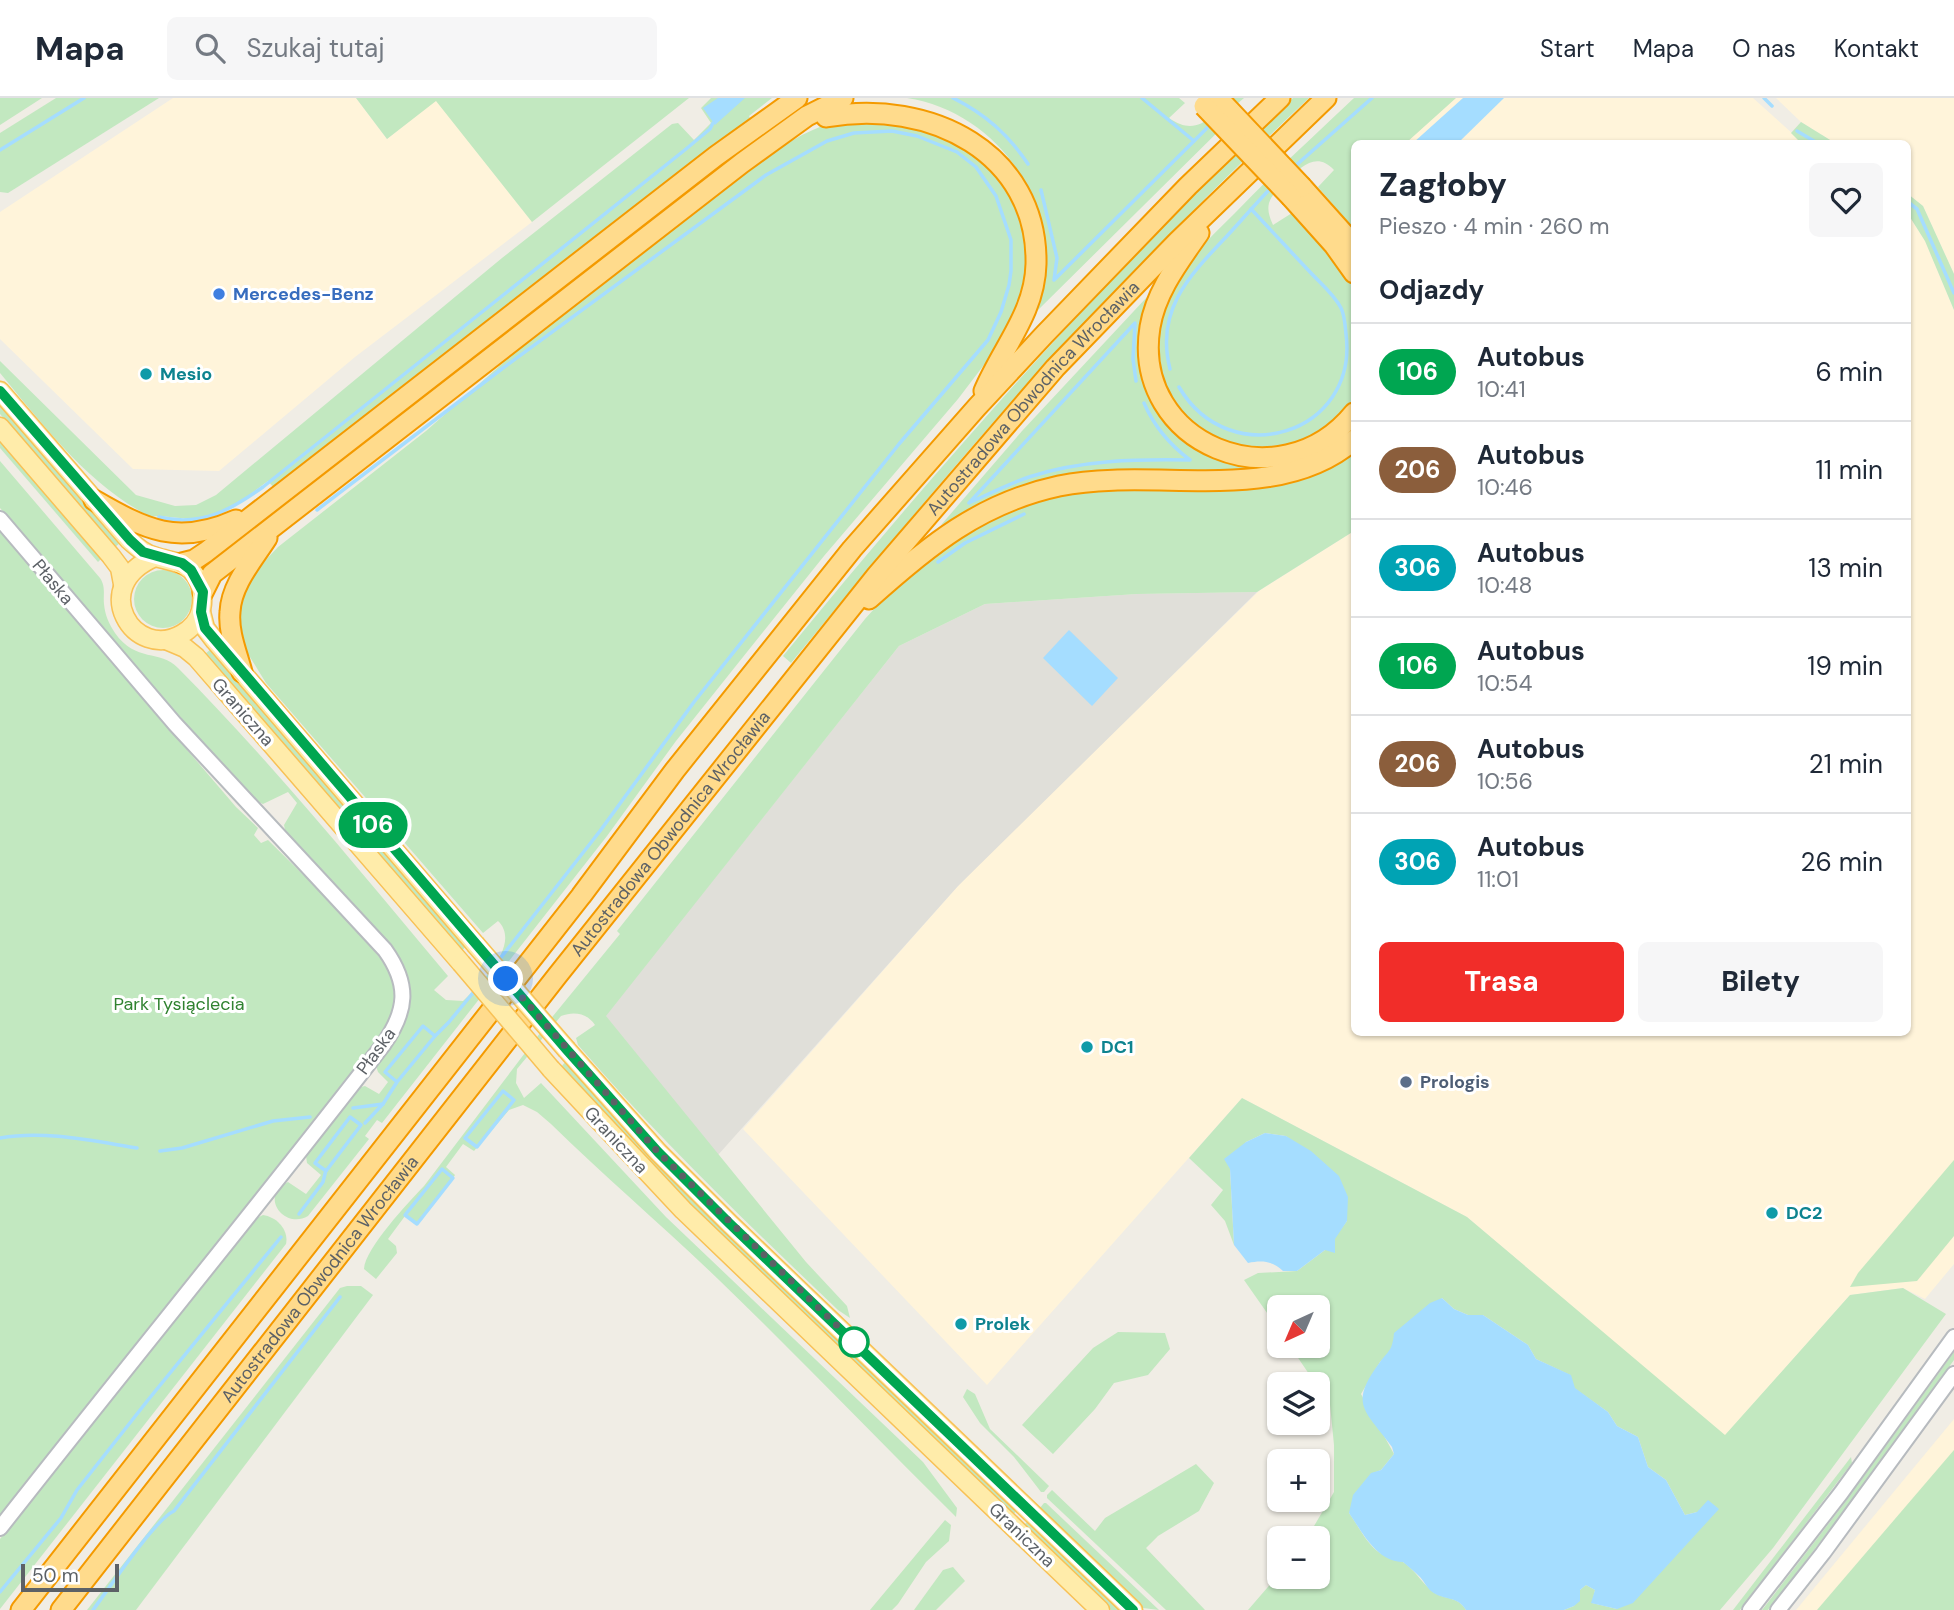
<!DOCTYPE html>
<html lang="pl">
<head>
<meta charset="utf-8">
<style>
	body { margin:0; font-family:"DM Sans",sans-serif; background:#f6f6f7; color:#1f2937; height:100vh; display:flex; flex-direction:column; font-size:26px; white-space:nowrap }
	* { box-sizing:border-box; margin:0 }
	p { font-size:23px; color:#747a83 }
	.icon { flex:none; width:38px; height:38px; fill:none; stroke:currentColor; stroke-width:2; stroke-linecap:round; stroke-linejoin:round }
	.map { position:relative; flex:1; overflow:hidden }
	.drawer { position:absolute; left:1351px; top:42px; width:560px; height:896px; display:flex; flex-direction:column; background:#fff; border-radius:10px; box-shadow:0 2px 5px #0004 }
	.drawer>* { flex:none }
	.badge { padding:0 14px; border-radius:23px; font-size:24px; line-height:46px }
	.needle { width:46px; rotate:224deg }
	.controls { position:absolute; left:1267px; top:1197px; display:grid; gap:14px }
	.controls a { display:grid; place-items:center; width:63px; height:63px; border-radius:10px; background:#fff; box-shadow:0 2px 5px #0004; font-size:35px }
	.scale { position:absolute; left:21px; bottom:18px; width:98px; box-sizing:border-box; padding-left:7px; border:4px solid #5c6166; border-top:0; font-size:19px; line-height:24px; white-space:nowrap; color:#5c6166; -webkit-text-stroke:5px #fff; paint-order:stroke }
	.you { position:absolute; width:35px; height:35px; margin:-18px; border:5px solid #fff; border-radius:50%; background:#1a73e8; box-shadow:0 0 0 10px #1a73e833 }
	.map>.badge { position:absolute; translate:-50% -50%; box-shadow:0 0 0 4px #fff }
	h2 { padding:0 28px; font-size:26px; line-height:63px }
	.round { display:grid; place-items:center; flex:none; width:74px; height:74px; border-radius:10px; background:#f6f6f7 }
	.overview { display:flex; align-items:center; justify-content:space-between; height:119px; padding:0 28px }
	h1 { font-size:33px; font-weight:700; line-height:52px }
	.button { display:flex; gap:14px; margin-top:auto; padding:14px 28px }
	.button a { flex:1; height:80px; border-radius:10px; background:#f12d29; color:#fff; font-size:28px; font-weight:700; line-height:80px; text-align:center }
	.button a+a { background:#f6f6f7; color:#1f2937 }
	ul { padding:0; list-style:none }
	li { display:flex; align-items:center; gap:21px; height:98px; padding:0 28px; border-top:2px solid #e0e1e3 }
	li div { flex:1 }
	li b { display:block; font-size:26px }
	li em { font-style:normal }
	li .badge { min-width:77px; font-weight:700; text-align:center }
	header { display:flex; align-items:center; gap:42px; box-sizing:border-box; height:98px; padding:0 35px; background:#fff; border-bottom:2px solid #e0e1e3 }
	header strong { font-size:33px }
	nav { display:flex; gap:38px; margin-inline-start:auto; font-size:24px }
	.search { width:490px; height:63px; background:#f6f6f7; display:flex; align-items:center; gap:18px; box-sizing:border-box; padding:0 24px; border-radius:10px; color:#747a83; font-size:26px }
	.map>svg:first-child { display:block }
</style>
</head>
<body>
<header>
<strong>Mapa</strong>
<div class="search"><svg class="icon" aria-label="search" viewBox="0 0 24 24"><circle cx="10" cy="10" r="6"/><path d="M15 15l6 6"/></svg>Szukaj tutaj</div>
<nav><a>Start</a><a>Mapa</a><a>O nas</a><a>Kontakt</a></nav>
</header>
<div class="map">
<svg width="1954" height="1512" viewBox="0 0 1954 1512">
	<rect width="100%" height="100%" fill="#f0ede5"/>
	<g fill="#fff4da">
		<path d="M173,0H356L387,41L436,2L532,124L355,259L219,373L133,371L0,241V114Z"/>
		<path d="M1418,0H1753L1803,45L1368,46Z"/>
		<path d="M1776,0H1954V176L1923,108L1908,96V46L1835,45L1801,24Z"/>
		<path d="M1908,116L1925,143L1954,212V1166L1925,1201L1903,1190L1850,1197L1725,1338L1467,1119L1242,1000L987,1287L743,1031L958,788L997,748L1259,493L1354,433V934H1908Z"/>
		<path d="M1954,1321V1512H1796Z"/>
	</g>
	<path fill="#e0dfd9" d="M1257,494L958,788L718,1057L605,918L899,548L985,506L1137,496Z"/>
	<g fill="#c2e8c0">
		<path d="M0,0H42L0,27Z"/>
		<path d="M56,0H159L8,95L0,94V35Z"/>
		<path d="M356,0H689L532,124L436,3L387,41Z"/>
		<path d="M711,0H772L749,18L750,20L373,311L274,390L268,383C249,397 225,418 200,421C188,422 159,416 151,419C89,388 44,328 0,275V263L136,397L175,408L196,407L216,397L502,160L672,26L678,25L694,42L711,25L701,10Z"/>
		<path d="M818,0H833L218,462L214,456L770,28Z"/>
		<path d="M907,0H1179L1185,5L1169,20C1197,40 1212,18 1231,0H1244L1237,6L1241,11L1036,214C1039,206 1042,197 1044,188C1059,101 994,13 907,0Z"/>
		<path d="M1293,0H1309C1217,87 1127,177 1041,271C955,366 873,465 791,565L783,558C943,362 1109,174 1293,0Z"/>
		<path d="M1354,0H1456L1406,45L1354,46V131L1318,89L1334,72C1316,53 1301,69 1287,83C1280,89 1272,96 1269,105C1267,113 1270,120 1273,127L1292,115L1299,124L1302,122L1344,173L1354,191V299C1335,330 1307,346 1271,348C1263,349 1253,351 1245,350C1190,340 1147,284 1158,228C1160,217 1166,203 1171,193C1184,163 1212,138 1235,115C1273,75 1314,38 1354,0Z"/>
		<path d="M864,16L964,42L1009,90L1022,125L1027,160L1025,183L1018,213L993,255L958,301L824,458L735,569L676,643L607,738L382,1025L377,1022L365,1038L369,1041L308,1118C285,1132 258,1098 288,1084L306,1096L321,1077L307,1065L306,1058L361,989L365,988L379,996L388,984L378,974L376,968L397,940L408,917L410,891L405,872L388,846L286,737L284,727L297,705L288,694L263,706L254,702L112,544L0,410V363L100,480C106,489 103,496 104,506C105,517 109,526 115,535C136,565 160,551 178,570C274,667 360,773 448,878L434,892L446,902L463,903C480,886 522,846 498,823L483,835L266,585L245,551L238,522L240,502L250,481L261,467L278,449L426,333L522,248L768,58C803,34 822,26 864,16Z"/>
		<path d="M1801,24L1835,45L1800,44L1791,35Z"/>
		<path d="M1908,96L1923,108L1954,176V212L1925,143L1908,116Z"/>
		<path d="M1147,199C1137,235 1133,283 1159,314C1167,323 1179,330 1189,338C1204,350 1215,359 1234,365L1235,362L1249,365L1354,322V331L1343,342L1271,372H1147L1096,375L1000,398L941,427L1022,333Z"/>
		<path d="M0,305L120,445L114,450L0,316Z"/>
		<path d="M0,342L102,460L98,464L0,350Z"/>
		<path d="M1354,355V433L1257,494L1137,496L985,506L899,548L606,918L806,1164L847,1208L850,1220L838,1212C748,1126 659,1041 578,947L576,940L595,927C587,915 574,913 561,918L517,971L516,985L524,1000L541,985L666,1119L923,1364L957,1410L956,1419C876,1340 799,1259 719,1182C664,1129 605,1079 551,1026L537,1014L523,1007L509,1012L474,1053L463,1046L446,1069L455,1077L453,1080L417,1126L405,1118L388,1141L396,1148L397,1155L376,1181L364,1171C365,1150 409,1104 424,1088L553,918L620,836L617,833L865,521C917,463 985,410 1064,397C1123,387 1185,389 1245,388V391C1286,388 1321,381 1354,355Z"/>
		<path d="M0,433L236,709L258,730L254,737L261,745L268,742L340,813L381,861L392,880L395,903L390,921L366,958L193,1180L118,1269L0,1419Z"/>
		<circle cx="163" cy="501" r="29"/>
		<path d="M211,551L466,848L461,854L205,556Z"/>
		<path d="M566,963L1018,1411L1013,1417L687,1105L561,969Z"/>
		<path d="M1242,1000L1467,1119L1725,1337L1850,1197L1903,1190L1946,1216L1773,1450L1720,1512H1564L1574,1508L1580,1492L1586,1487L1595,1492L1592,1505L1617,1511L1697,1414L1685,1417L1666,1382L1648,1369L1638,1339L1617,1328L1608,1314L1574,1290L1570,1277L1536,1261L1528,1247L1483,1217H1468L1454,1211L1442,1200L1380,1264L1361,1296L1394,1356L1381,1372L1371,1376L1349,1415C1358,1427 1367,1447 1380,1455C1388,1460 1398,1460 1406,1466C1416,1474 1424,1487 1433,1494C1445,1502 1458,1498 1466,1512H1248L1279,1476V1479H1318V1440H1307L1334,1394V1347L1330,1307L1290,1248H1318V1209H1279V1232L1244,1182L1258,1175L1297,1173L1325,1152L1347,1123L1286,1038L1265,1035L1246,1044L1230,1071L1234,1147L1225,1123L1211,1107L1223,1092L1189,1060Z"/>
		<path d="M1954,1062V1138L1917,1183L1850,1189L1858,1175Z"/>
		<path d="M263,1117C277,1119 289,1132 286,1146L0,1511V1441L153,1247L257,1120Z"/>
		<path d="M347,1188H361L373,1197L136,1512H87L340,1190Z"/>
		<path d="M1118,1234L1165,1235L1170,1251L1148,1277L1114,1285L1095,1311L1053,1356L1022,1327L1093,1250Z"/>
		<path d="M1954,1254V1262L1847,1409L1768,1512H1762L1843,1407Z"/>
		<path d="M967,1291L975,1296L990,1331L1049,1388L1044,1394H1041L1014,1359L980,1325L963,1299Z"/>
		<path d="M1954,1352V1512H1817Z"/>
		<path d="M1851,1359L1852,1365L1740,1512H1733Z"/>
		<path d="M1196,1366L1214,1385L1199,1413L1158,1438L1146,1450L1205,1512H1166L1047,1400V1397L1052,1392L1095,1433L1105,1420Z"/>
		<path d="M1044,1405H1046L1159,1512L1143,1510L1040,1410Z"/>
		<path d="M945,1422L951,1427L949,1443L926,1464L898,1506L892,1512H870Z"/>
		<path d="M1029,1422L1121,1512H1111L1024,1427Z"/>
		<path d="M953,1469L965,1483L936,1512H914L943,1472Z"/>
	</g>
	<g fill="#a5ddff">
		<path d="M718,0H745L715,27L703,10Z"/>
		<path d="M1463,0H1504L1458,45H1413Z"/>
		<path d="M1069,532L1118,580L1092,608L1043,560Z"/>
		<path d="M1265,1035L1286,1038L1311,1053L1339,1078L1348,1099L1347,1123L1335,1141V1155L1325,1152L1297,1173H1283C1273,1163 1262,1162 1248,1165L1234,1147L1230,1071L1224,1061L1246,1044Z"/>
		<path d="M1442,1200L1454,1211L1468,1217H1483L1528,1247L1536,1261L1571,1277L1575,1290L1608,1314L1617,1328L1638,1339L1648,1369L1666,1382L1685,1417L1697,1414L1708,1402L1719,1411L1633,1505L1617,1511L1591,1505L1595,1492L1586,1487L1580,1492V1503L1574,1508L1564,1512H1466C1457,1497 1443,1503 1431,1493C1427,1490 1424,1483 1420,1479C1415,1474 1409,1469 1403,1464C1377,1464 1362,1434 1349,1415L1353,1397L1371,1375L1381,1372L1394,1356L1392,1349C1365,1312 1348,1307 1380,1264C1390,1251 1392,1253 1394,1235L1430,1205Z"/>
	</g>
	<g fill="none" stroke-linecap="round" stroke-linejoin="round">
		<g stroke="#a5ddff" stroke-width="3.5">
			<path d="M953,0C985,16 1008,36 1028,66"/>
			<path d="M1764,0L1772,8"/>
			<path d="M1797,33L1819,46"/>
			<path d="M1194,43L1212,25"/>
			<path d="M0,52L84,0"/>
			<path d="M1293,70L1372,0"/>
			<path d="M1041,92L1057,160L1054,182L1194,43L1142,0"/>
			<path d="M1908,104L1917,111L1954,195"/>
			<path d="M1170,271C1155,212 1189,178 1227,138C1242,122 1256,105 1271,90"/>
			<path d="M1136,283L1133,261L1135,225L969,405C989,396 1008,386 1029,379C1080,362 1137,361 1190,362C1170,347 1154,328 1144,305"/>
			<path d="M1179,289C1230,376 1359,336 1346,236C1345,228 1345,218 1341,210C1334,196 1320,185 1310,174C1290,153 1271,132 1251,111"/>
			<path d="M317,412L503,270L766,77L827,43L854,35L892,33L917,38L957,54L976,69L996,98L1011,142V173L1009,187L1001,214L988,242L899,346L694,604L600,733L499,862"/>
			<path d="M159,419C201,429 229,413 263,389L686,51L710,31L713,25"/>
			<path d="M938,464L965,445L1024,416"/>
			<path d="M435,938L449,924L477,890"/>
			<path d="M503,993L514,1002L477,1049L465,1040Z"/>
			<path d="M383,1006L397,984L435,938L423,928L385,974L397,984"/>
			<path d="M353,1010L383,1006L365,1025"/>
			<path d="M350,1019L361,1027L326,1073L315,1065Z"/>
			<path d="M0,1040C44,1032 93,1043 137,1050"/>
			<path d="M160,1053L182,1050L273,1023L310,1019"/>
			<path d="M442,1071L453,1080L417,1126L405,1117Z"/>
			<path d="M299,1116L323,1084L326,1072"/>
			<path d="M0,1494L61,1420L77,1392L148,1302L281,1139"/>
			<path d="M93,1512C108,1492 155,1421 174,1413L340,1199"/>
		</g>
		<defs>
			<g id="minor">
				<path d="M0,421L175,626L385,852C410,887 407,913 383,947C257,1110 127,1268 0,1430"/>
				<path d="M1750,1512L1841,1395L1954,1239"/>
				<path d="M1778,1512L1823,1455L1954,1276"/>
			</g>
			<g id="major">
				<path d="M0,293L129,442C138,450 145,456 156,459C168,463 181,463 191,472C202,483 204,497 201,512C199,522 191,531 182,536C134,564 87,488 155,459"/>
				<path d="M0,329L111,458L120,470L123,486"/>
				<path d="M201,514L205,530L215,543L475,846"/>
				<path d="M166,542L185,550L196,559L461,865"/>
				<path d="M567,952L658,1054L729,1125L1133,1512"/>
				<path d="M551,971L683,1112L1100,1512"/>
			</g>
			<g id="highway">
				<path d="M826,19C930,0 1038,55 1036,166C1035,215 1002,250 984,293"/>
				<path d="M1302,89L1354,147"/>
				<path d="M1291,99L1334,147L1354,175"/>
				<path d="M1199,135C1179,164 1156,193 1150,229C1131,346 1279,407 1354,315"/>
				<path d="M94,402C146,432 178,448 236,422"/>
				<path d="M182,465L194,462L206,454L716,58L797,0"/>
				<path d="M203,494L212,476L742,65L807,18L843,0"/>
				<path d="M869,501C928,448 980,405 1059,388C1155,368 1276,409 1354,342"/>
				<path d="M242,574C237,555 228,534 230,514C231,487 253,462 267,440"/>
				<path d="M21,1512L581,798L675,672L852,451L977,309L1044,237L1188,88L1280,0"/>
				<path id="s1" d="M61,1512L557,878L877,477L1055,270L1177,144L1326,0"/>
			</g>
		</defs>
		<use href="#minor" stroke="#b7bbbf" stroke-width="18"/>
		<use href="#major" stroke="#f8c156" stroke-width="21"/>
		<use href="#highway" stroke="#f49a00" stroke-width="23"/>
		<use href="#minor" stroke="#fff" stroke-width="14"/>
		<use href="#major" stroke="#ffecaa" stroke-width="18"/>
		<use href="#highway" stroke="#ffdb8c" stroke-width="19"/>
		<defs>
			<g id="major-bridge">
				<path d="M475,846L567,952"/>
				<path d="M461,865L551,971"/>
			</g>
			<g id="highway-bridge">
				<path d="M1218,0L1302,89"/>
				<path d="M1204,8L1291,99"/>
			</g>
		</defs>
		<use href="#major-bridge" stroke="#f8c156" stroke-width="21" stroke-linecap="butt"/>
		<use href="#highway-bridge" stroke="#f49a00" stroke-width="23" stroke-linecap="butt"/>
		<use href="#major-bridge" stroke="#ffecaa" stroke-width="18"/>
		<use href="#highway-bridge" stroke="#ffdb8c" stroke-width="19"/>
	</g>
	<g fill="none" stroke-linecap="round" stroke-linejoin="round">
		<defs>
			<path id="line" d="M0,293L130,442L143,454L182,465L191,472L203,494L201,514L205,530L567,952L658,1054L729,1125L1133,1512"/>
		</defs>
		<use href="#line" stroke="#fff" stroke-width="16"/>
		<use href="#line" stroke="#00a651" stroke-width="10"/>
		<path stroke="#5c6166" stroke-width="7" stroke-dasharray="0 12.6" d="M506,881L658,1054L854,1244"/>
	</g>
	<circle fill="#3f7fe0" stroke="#fff" stroke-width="2.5" cx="219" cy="196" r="7"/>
	<g fill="#0f9aa8" stroke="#fff" stroke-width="2.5">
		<circle cx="146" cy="276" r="7"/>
		<circle cx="1087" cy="949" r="7"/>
		<circle cx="1772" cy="1115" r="7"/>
		<circle cx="961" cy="1226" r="7"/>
	</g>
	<circle fill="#5c6f8a" stroke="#fff" stroke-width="2.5" cx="1406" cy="984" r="7"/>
	<circle fill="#fff" stroke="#00a651" stroke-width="3.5" cx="854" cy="1244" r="14"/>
	<g text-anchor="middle" stroke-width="6" stroke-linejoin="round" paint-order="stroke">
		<g font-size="18" font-weight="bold" fill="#366cbe" stroke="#fff" text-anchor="start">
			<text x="233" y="202">Mercedes-Benz</text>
		</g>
		<g font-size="18" font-weight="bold" fill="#0d838f" stroke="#fff" text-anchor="start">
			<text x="160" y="282">Mesio</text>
			<text x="1101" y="955">DC1</text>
			<text x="1786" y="1121">DC2</text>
			<text x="975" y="1232">Prolek</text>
		</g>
		<g font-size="18" fill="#5c6166" stroke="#fff">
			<text dy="6" stroke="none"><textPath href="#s1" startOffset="1554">Autostradowa Obwodnica Wrocławia</textPath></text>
			<text transform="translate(53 484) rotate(50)" y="6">Płaska</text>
			<text transform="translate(243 614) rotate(49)" y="6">Graniczna</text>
			<text dy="6" stroke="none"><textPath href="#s1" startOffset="987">Autostradowa Obwodnica Wrocławia</textPath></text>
			<text transform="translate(376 953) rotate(-54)" y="6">Płaska</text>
			<text transform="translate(616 1042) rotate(47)" y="6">Graniczna</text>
			<text dy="6" stroke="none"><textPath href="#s1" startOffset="420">Autostradowa Obwodnica Wrocławia</textPath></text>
			<text transform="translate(1022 1437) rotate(44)" y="6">Graniczna</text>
		</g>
		<g font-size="18" fill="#308230" stroke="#fff">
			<text x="179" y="912">Park Tysiąclecia</text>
		</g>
		<g font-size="18" font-weight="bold" fill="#4e5e75" stroke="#fff" text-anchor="start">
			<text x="1420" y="990">Prologis</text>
		</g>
	</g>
</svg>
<div class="controls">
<a><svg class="needle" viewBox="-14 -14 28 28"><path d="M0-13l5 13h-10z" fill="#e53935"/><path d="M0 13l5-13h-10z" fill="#747a83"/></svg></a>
<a><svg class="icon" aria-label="layers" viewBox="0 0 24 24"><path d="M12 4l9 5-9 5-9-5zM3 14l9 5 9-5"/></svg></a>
<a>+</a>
<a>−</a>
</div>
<div class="scale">50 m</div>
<div class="you" style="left:506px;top:881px"></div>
<b class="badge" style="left:373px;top:727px;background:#00a651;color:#fff">106</b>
<section class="drawer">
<div class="overview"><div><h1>Zagłoby</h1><p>Pieszo · 4 min · 260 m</p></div><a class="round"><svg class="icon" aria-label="heart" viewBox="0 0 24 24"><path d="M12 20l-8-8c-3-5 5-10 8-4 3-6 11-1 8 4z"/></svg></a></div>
<h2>Odjazdy</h2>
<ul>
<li><span class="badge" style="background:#00a651;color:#fff">106</span><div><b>Autobus</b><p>10:41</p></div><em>6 min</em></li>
<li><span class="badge" style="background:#8b5e3c;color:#fff">206</span><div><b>Autobus</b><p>10:46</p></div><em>11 min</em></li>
<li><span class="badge" style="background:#00a3b4;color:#fff">306</span><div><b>Autobus</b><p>10:48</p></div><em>13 min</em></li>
<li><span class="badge" style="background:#00a651;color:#fff">106</span><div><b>Autobus</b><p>10:54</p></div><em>19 min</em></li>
<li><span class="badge" style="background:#8b5e3c;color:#fff">206</span><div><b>Autobus</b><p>10:56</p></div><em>21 min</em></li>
<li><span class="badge" style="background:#00a3b4;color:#fff">306</span><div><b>Autobus</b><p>11:01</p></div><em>26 min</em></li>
</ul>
<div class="button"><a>Trasa</a><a>Bilety</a></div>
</section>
</div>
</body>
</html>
